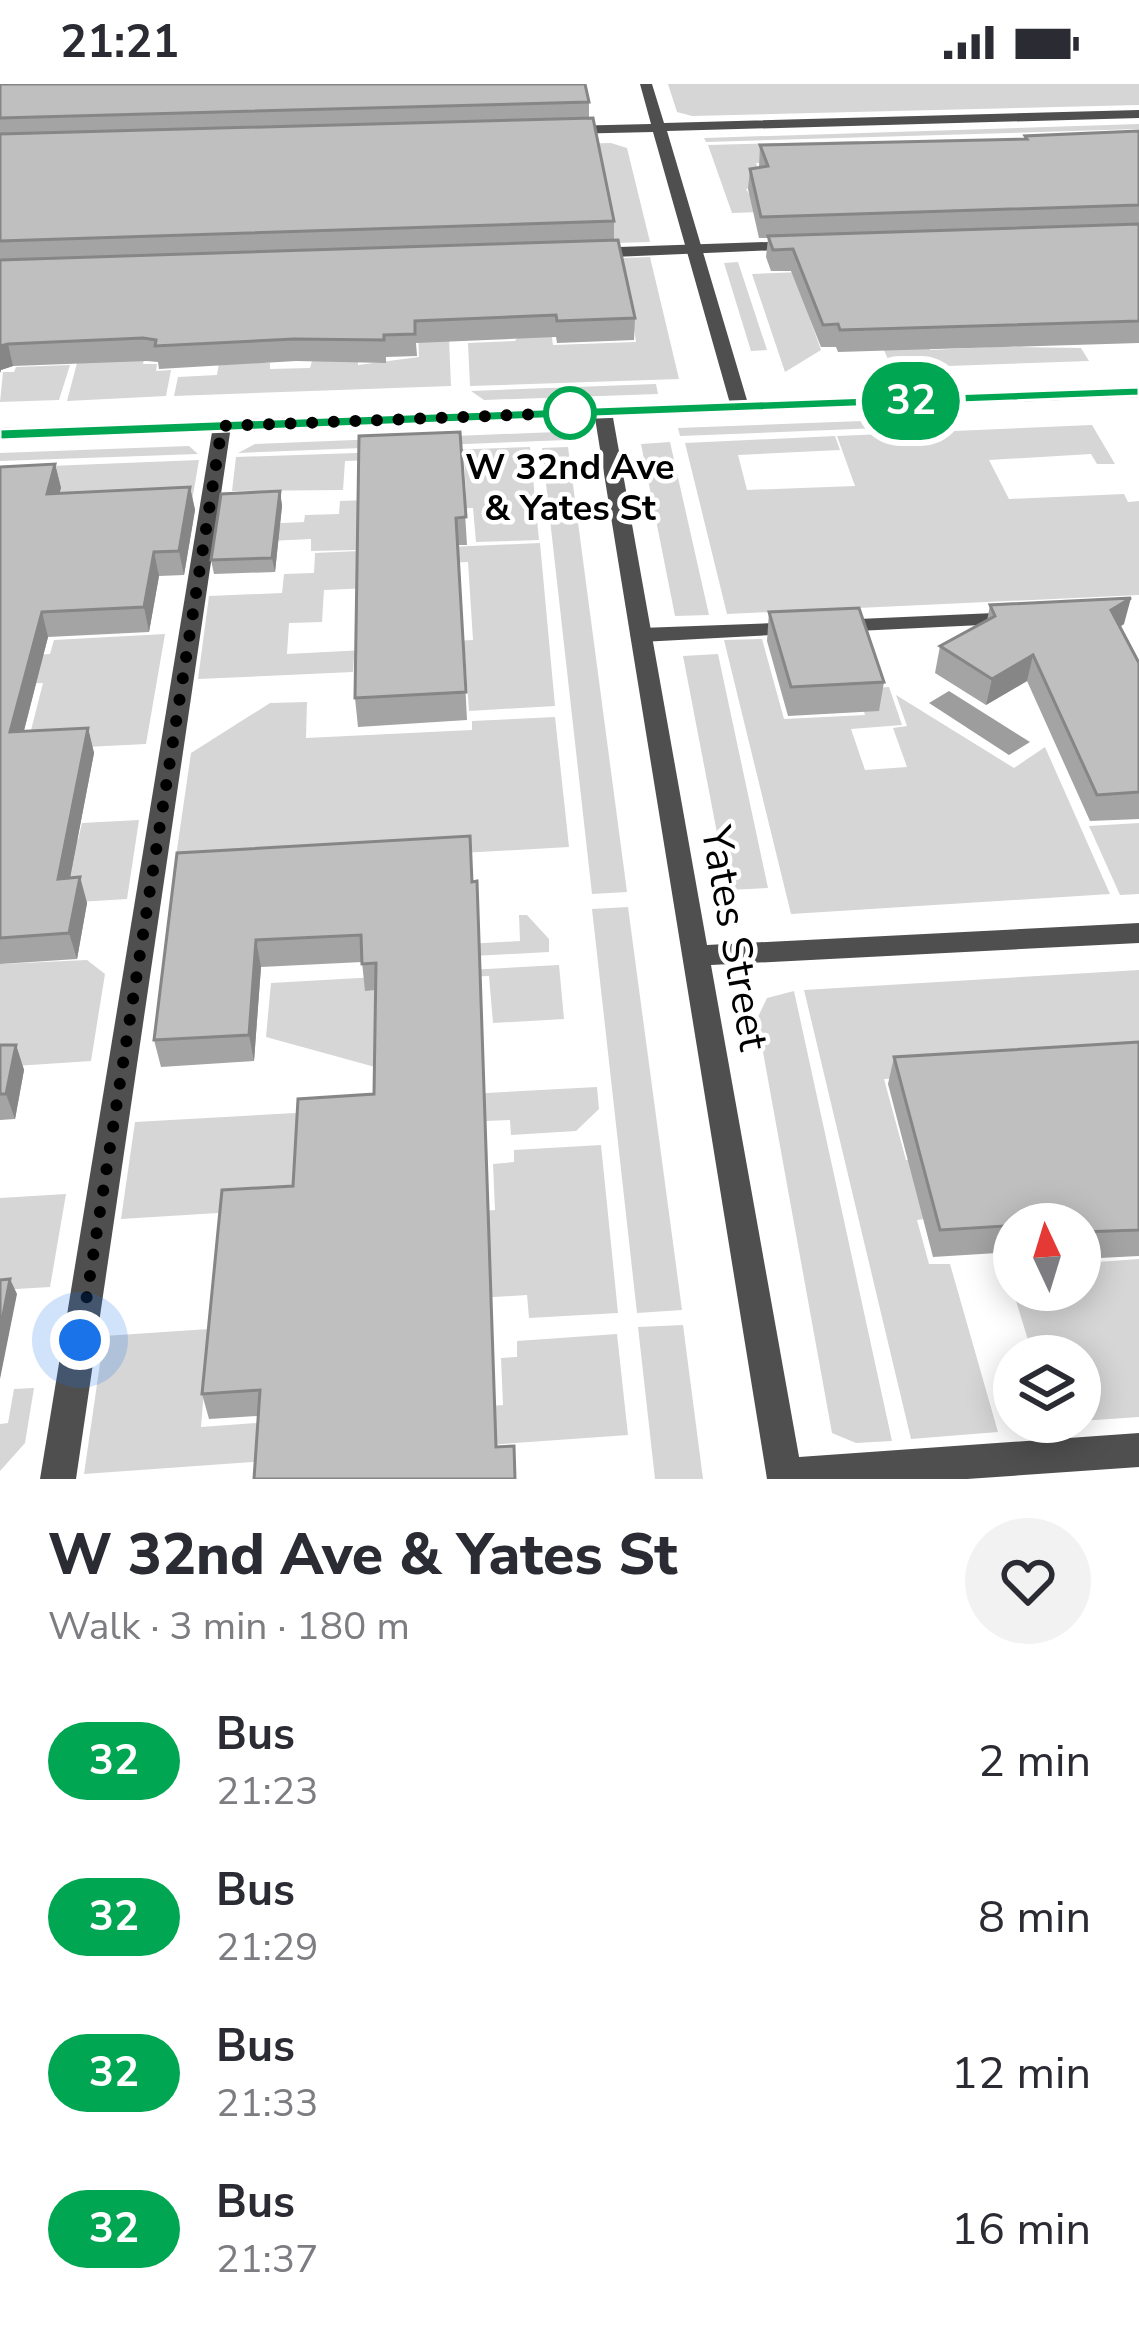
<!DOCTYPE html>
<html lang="en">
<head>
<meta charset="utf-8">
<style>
	body { margin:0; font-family:"Nunito Sans",sans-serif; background:#f2f2f3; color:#2b2b33; height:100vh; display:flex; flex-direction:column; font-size:45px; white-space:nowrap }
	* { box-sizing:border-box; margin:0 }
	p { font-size:39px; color:#7c7c81 }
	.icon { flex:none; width:66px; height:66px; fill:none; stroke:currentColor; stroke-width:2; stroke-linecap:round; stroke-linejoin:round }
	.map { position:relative; height:1395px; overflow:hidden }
	.panel { display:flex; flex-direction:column; background:#fff; flex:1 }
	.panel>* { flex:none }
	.badge { padding:0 24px; border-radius:39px; font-size:42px; line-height:78px }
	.needle { width:78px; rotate:356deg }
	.buttons { position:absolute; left:993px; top:1119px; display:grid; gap:24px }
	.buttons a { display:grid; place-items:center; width:108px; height:108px; border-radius:50%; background:#fff; box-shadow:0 6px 30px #0003; font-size:60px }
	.you { position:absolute; width:60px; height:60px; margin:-30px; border:9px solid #fff; border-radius:50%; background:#1a73e8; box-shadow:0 0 0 18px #1a73e833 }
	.map>.badge { position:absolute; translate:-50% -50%; box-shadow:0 0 0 6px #fff }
	.round { display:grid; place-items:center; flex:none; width:126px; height:126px; border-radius:63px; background:#f2f2f3 }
	.overview { display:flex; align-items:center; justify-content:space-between; height:204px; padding:0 48px }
	h1 { font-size:57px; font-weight:800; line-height:90px }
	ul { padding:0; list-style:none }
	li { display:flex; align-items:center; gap:36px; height:156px; padding:0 48px }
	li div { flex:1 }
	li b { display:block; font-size:45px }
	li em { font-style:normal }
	li .badge { min-width:132px; font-weight:700; text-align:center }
	.status { display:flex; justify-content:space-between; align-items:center; height:84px; padding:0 60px; background:#fff; direction:ltr }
	.status svg { height:33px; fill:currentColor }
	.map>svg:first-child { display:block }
</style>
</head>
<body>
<div class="status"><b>21:21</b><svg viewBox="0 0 49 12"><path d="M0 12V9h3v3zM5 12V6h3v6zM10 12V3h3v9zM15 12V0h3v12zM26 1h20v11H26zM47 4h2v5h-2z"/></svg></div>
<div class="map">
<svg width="1139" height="1395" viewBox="0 0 1139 1395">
	<rect width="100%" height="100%" fill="#fff"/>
	<g fill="#d6d6d6" fill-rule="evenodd">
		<path d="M668,0H1139V21L692,32L677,28Z"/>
		<path d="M1139,40V45L706,58L704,54Z"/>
		<path d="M859,57L869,76L756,79L764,101L746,105L760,128L732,129L708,61Z"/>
		<path d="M611,59L627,64L650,158L409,165L571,60Z"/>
		<path d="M650,173L679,295L470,302L468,259L515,257L546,212L553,261L636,258L623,174Z"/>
		<path d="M738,178L767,266L751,267L724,179Z"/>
		<path d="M802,188L986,221L1010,263L1081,264L1089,277L892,284L883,264L804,218L821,266L785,288L752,190ZM970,221L992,263L930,266L928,262Z"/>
		<path d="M342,204V209L396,207L395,218L345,221V275L358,276V281L419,273L418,249L433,248V230H448L451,302L174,312L178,293L217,291L228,222L235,219L240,205ZM322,215V226H331L327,276L312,277L310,284L270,285V279H262L267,235L261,234L263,218Z"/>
		<path d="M152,239L143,280H157L156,287L171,286L166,312L67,317L77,279Z"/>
		<path d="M70,281L59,316L0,318L3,288H14L16,283Z"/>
		<path d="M656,300L658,310L484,316L471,307Z"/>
		<path d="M889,336L904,343L680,352L678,344Z"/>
		<path d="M1092,341L1115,380H1097L1091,370L989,376L1009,415L1124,410L1128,418L1139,417V511L727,530L685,359L835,352L840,366L738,371L747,406L855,402L837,352Z"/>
		<path d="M556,348L567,356L238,369L255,360Z"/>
		<path d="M670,358L709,531L675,532L641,360Z"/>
		<path d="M189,362L198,370L0,377V369Z"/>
		<path d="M530,363L539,456L476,458L473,424L360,428L358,466L311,467V455L250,458L263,440L304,438L305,431L339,430L340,417L466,412L464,373L345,377L343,406L232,407L236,373Z"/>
		<path d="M568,363L627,808L592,810L542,364Z"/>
		<path d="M199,376L192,417L54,429L61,404L0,406V384Z"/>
		<path d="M540,459L555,622L469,627L465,571L374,575V561L473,556L468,478L395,481L394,503L324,506L322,538L289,539L287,570L365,566L366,573L354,574L353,588L198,595L209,512L282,509L284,490L314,489L315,469Z"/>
		<path d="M165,550L146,660L26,666L43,599L0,600V573L50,570L54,556Z"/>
		<path d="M762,555L784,635L865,631L857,605L889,603L902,641L851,645L865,686L907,683L893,644L907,642L896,611L1014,684L1045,663L1110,810L791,830L724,556Z"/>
		<path d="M718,570L768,804L728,806L683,572Z"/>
		<path d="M307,618L306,654L472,646V637L555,633L569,763L372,774L371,783L173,793L191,669L270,619Z"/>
		<path d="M139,736L127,815L14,822L0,880L87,876L105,890L91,977L0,983V759L78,756L82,739Z"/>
		<path d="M1139,739V810L1120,811L1089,742Z"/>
		<path d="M628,823L682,1226L637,1229L592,825Z"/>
		<path d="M519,831H527L549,855V868L399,876V864L520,857Z"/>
		<path d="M559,881L564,935L493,939L489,892L450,893V887Z"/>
		<path d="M1139,886V980L884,995L906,1076H916L932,1134L917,1136L929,1180H950L998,1348L911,1355L804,906Z"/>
		<path d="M377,893L375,983L266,953L271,899Z"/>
		<path d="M794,907L892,1357L856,1359L832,1349L757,935L767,914Z"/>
		<path d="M597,1003L599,1025L576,1047L511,1051L510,1036L485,1037L296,1110L234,1128L121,1135L135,1038L314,1028L316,1018Z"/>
		<path d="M601,1061L618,1229L529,1234L527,1211L333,1223L445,1130L495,1126L493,1080L514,1078V1066Z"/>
		<path d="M66,1110L50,1203L0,1206V1114Z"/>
		<path d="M1139,1175V1333L1080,1337V1272H1033L1008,1191H1014V1206H1080L1083,1179Z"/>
		<path d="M683,1241L703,1395H655L638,1243Z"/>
		<path d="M209,1245L201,1343L503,1321L501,1274L517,1273V1257L617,1250L628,1351L84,1390L104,1252Z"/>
		<path d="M34,1304L25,1359L0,1387V1340L8,1339L14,1305Z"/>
	</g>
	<path fill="#9d9d9d" d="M949,607L1030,658L1009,671L929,619Z"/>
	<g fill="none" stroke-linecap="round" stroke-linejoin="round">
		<g fill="#4f4f4f" fill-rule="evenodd">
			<path d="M795,157L800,159V165L590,174L582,169L590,164Z"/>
			<path d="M222,336L231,342L76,1395H40L213,342Z"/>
			<path d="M1017,528L1025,529L1028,534L1025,539L836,548L825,542L836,536Z"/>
			<path d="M801,538L809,539L812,544L809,549L641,558L630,551L641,544Z"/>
			<path d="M1139,1349V1383L967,1395H769L768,1391L773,1379L785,1374Z"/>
		</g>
		<g fill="#4f4f4f" fill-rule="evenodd">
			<path d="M640,0H652L664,39L1139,26V34L667,47L749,323L740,328L731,323L653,48L566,50L559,46L566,42L651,40Z"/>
			<path d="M603,323L612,328L707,861L1139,839V859L711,881L803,1395H767L594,328Z"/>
		</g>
		<path fill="#4f4f4f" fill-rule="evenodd" d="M1139,303V313L0,356V344Z"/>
	</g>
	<g fill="#a4a4a4">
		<path d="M0,0L589,18V34L614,137V156L635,234L634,256L557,259L556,253L416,259L417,272L386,273V279L296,277L159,285L158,278L147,277L13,282L1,286L0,289Z"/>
		<path d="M1139,47V259L838,268L836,263H821L791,187H771L766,173L768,154H759L748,105L750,85L759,83L760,61L1024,55L1025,52Z"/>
		<path d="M460,348L467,461H458L467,636L358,643L355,614Z"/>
		<path d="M55,380L61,404L59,410L190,403L195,426L184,491L159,492L149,548L48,553L24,647L88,644L94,669L70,794L80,793L87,819L77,875L0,880V383Z"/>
		<path d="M280,407L282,422L275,488L214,490L211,476Z"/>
		<path d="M990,521L1124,540L1120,543L1139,579V735L1090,737L1027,597L986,621L935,589L940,562L987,537Z"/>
		<path d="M769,528L884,598L879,627L788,632L767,557Z"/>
		<path d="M470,752L497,1363L515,1395L258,1332L209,1335L202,1310L293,1102L374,1010L375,906L365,907L362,878L261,883L254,977L161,983L154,956L177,769Z"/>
		<path d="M1139,958V1172L1080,1175V1140H1014V1187L1003,1188L997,1169L933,1173L888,1000L894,973Z"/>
		<path d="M0,961H16L24,986L15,1035L0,1036Z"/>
	</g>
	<g fill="#868686">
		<path d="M8,260L13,282L1,286L0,289V262Z"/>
		<path d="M55,380L61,404L53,434L47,410Z"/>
		<path d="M190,403L195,426L184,491L179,467Z"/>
		<path d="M280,407L282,422L275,488L272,474Z"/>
		<path d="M154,468L159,492L149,548L144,523Z"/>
		<path d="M1131,514L1124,540L1104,552L1111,526Z"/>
		<path d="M42,528L48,553L17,673L10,648Z"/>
		<path d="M1033,571L1027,597L986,621L992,595Z"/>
		<path d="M88,644L94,669L65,820L58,795Z"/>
		<path d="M80,793L87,819L77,875L69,849Z"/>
		<path d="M256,856L261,883L254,977L249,951Z"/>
		<path d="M16,961L24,986L15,1035L6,1010Z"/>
		<path d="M10,1195L17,1210L0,1295V1247Z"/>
	</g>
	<g fill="#bfbfbf" stroke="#868686" stroke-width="3">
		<path d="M0,0H585L589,18L0,34Z"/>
		<path d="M593,34L614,137L0,157V50Z"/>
		<path d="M1139,47V121L761,133L750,85L768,82L760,61L1027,55L1025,52Z"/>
		<path d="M1139,140V237L840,246L838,240L823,241L793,165L773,166L768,152Z"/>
		<path d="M618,156L635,234L557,237L556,231L415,237V250L384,251V256L294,255L155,262L156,256L143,254L8,260L0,262V176Z"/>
		<path d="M460,348L466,433L456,434L466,608L355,614L359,352Z"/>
		<path d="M55,380L47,410L190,403L179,467L154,468L144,523L42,528L10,648L88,644L58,795L80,793L69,849L0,854V383Z"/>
		<path d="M280,407L272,474L211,476L221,410Z"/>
		<path d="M1131,514L1111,526L1139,579V708L1097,711L1033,571L992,595L940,562L995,532L990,521Z"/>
		<path d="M859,524L884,598L791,603L769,528Z"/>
		<path d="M470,752L472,798L477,797L496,1363L514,1362L515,1395H254L260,1306L202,1310L222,1106L293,1102L298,1015L374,1010L376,879L362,880L361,851L256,856L249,951L154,956L177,769Z"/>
		<path d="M1139,958V1146L1080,1148V1140H1014V1160L1012,1161L1005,1142L940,1146L894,973Z"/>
		<path d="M0,961H16L6,1010H0Z"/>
		<path d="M10,1195L0,1247V1196Z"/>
	</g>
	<path fill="#00a651" stroke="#fff" stroke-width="3" d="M1139,303V312L0,356V345Z"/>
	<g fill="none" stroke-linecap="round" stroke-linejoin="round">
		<path stroke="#000" stroke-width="12" stroke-dasharray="0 21.6" d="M80,1256L222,342L570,329"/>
	</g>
	<circle fill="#fff" stroke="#00a651" stroke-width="6" cx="570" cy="329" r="24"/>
	<g text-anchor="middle" stroke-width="9" stroke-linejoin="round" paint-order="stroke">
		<g font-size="36" font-weight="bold" fill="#000" stroke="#fff">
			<text x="570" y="395">W 32nd Ave<tspan x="570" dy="41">&amp; Yates St</tspan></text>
		</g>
		<g font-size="42" fill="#000" stroke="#fff">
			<text transform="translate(736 854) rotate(80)" y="15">Yates Street</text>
		</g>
	</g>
</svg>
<div class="buttons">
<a><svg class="needle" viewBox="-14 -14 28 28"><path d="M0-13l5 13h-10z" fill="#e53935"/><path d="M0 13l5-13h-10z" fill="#7c7c81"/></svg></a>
<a><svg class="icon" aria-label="layers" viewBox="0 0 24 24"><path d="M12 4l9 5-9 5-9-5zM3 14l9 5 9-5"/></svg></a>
</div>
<div class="you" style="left:80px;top:1256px"></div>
<b class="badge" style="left:911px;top:317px;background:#00a651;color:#fff">32</b>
</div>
<section class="panel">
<div class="overview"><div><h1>W 32nd Ave &amp; Yates St</h1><p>Walk · 3 min · 180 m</p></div><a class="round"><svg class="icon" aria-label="heart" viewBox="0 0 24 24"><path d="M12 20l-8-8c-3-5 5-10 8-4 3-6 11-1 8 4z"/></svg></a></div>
<ul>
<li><span class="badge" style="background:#00a651;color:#fff">32</span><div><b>Bus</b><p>21:23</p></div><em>2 min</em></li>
<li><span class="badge" style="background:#00a651;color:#fff">32</span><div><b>Bus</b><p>21:29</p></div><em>8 min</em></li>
<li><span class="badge" style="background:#00a651;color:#fff">32</span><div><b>Bus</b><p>21:33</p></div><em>12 min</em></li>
<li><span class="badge" style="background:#00a651;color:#fff">32</span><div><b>Bus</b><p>21:37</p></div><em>16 min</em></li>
</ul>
</section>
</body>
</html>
